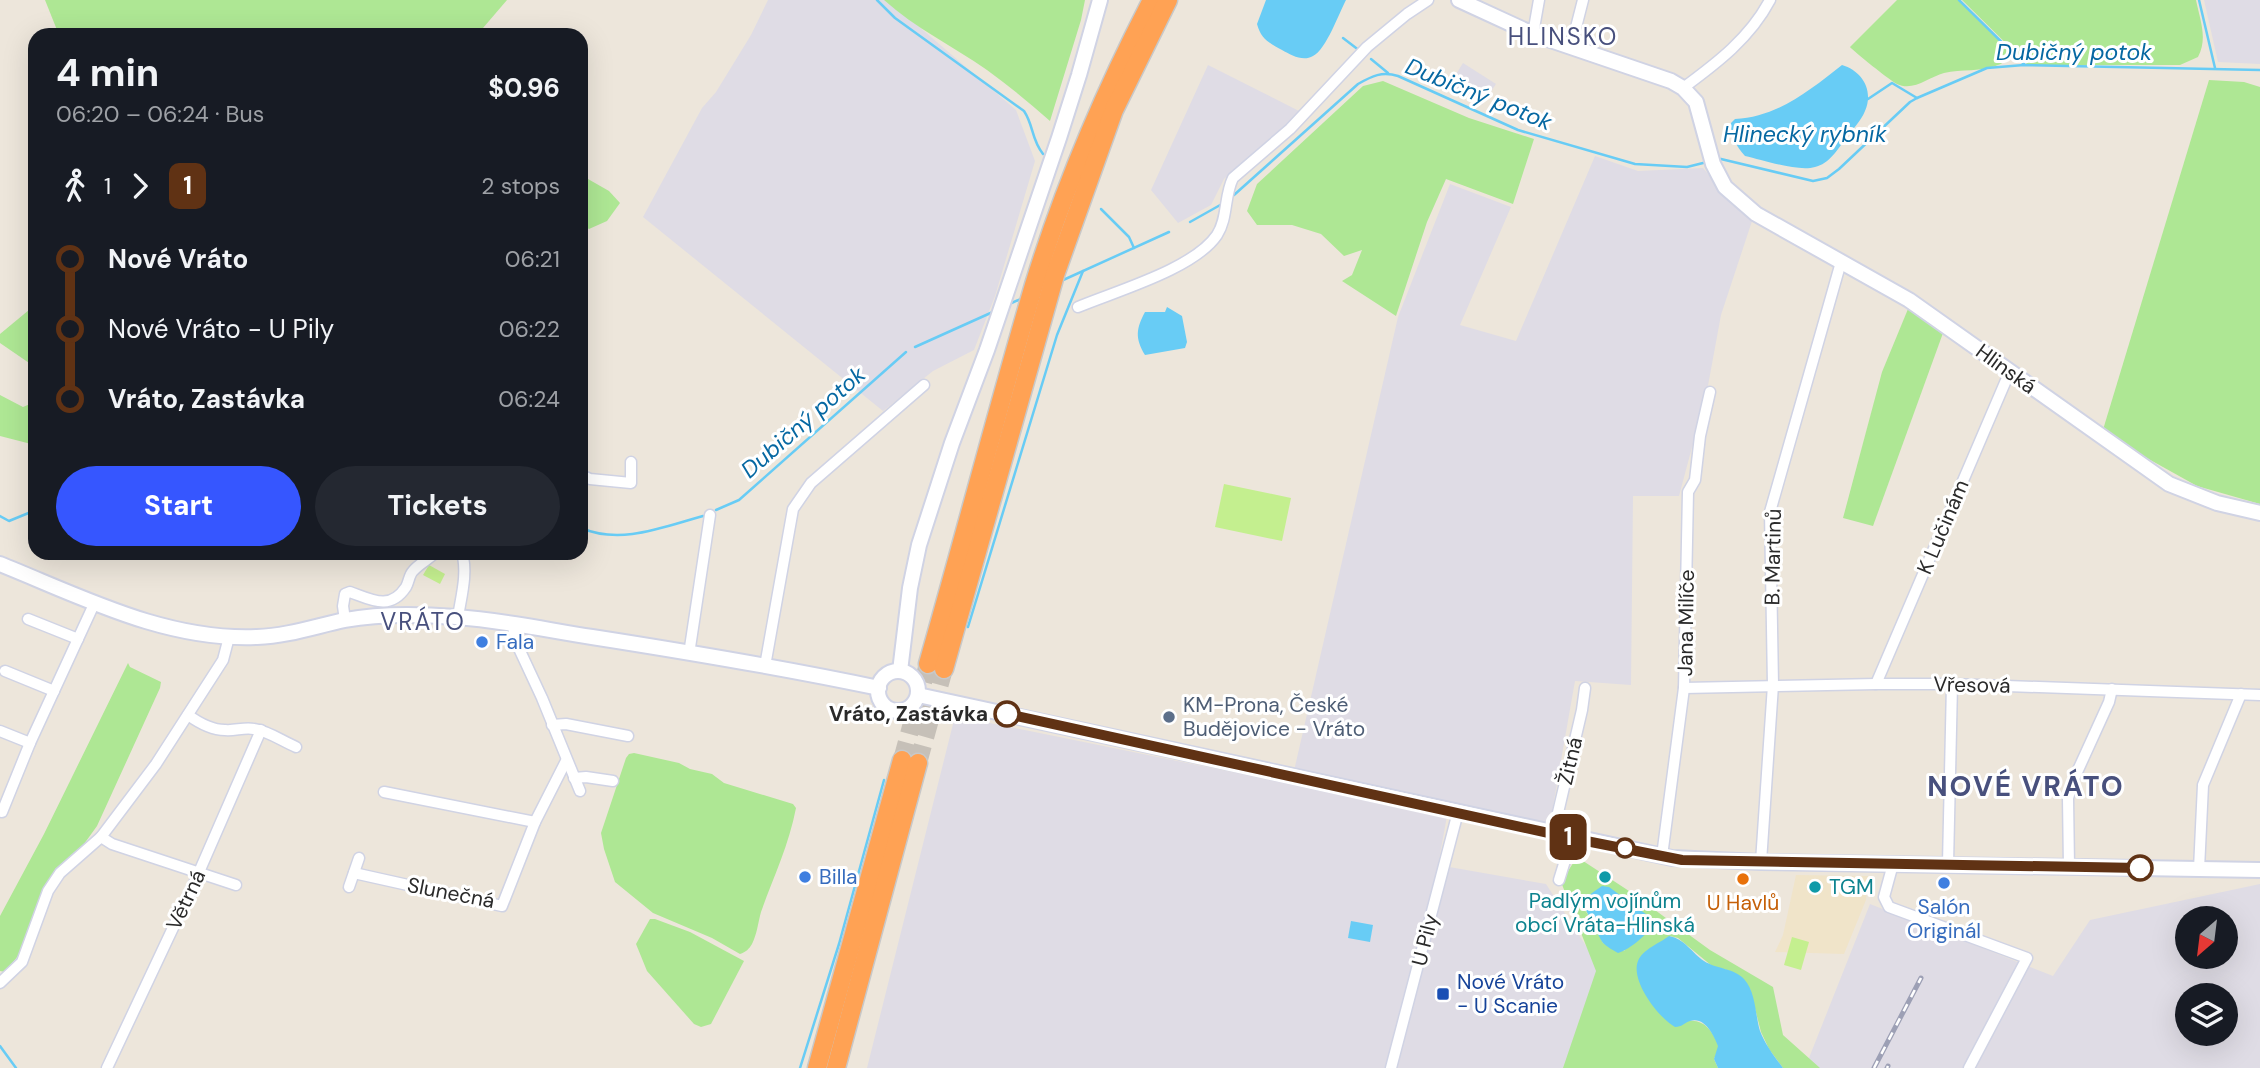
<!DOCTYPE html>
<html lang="en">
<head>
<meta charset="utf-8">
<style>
	body { margin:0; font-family:"DM Sans",sans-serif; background:#242831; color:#f1f3f6; height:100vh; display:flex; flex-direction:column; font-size:26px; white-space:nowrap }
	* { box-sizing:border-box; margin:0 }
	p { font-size:23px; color:#9ea1a6 }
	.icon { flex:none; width:38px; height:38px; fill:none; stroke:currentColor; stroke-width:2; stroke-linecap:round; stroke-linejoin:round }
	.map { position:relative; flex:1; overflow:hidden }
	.drawer { position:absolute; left:28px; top:28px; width:560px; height:532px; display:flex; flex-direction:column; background:#171b24; border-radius:21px; box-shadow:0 7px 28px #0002 }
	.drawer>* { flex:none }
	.badge { padding:0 14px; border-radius:10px; font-size:24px; line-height:46px }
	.needle { width:46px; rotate:208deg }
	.fabs { position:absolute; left:2175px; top:906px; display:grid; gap:14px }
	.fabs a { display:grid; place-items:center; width:63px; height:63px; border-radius:50%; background:#171b24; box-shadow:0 7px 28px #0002; font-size:35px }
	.map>.badge { position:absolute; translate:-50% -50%; box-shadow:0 0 0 4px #fff }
	.legs { display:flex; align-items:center; gap:10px; height:77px; padding:0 28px; font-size:23px }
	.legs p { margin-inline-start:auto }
	.summary { display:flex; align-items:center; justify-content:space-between; height:119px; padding:0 28px }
	h1 { font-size:38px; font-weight:700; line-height:52px }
	.action { display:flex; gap:14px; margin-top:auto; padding:14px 28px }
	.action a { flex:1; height:80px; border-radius:42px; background:#3656ff; color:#fff; font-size:28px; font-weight:700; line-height:80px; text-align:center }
	.action a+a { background:#242831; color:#f1f3f6 }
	ul { padding:0 28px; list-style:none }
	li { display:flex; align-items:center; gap:24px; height:70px; font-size:26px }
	li i { display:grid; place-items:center; width:10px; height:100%; margin:0 9px; background:currentColor }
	li i::after { content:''; width:18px; height:18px; margin:-9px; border:5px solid; border-radius:50%; background:#171b24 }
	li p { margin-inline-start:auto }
	li:first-child i { background:linear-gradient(#0000 50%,currentColor 0) }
	li:last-child i { background:linear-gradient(currentColor 50%,#0000 0) }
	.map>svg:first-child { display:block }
</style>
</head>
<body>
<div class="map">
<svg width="2260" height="1068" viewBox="0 0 2260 1068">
	<rect width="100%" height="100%" fill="#ede6db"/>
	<g fill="#dfdce5" fill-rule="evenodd">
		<path d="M768,0H884L917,25L1016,110L1035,161L995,296L974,350L933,371L883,411L643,217L702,108L716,92L751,35Z"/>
		<path d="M2204,0H2260V64L2218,62Z"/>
		<path d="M1463,63L1496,84L1482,105L1450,84Z"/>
		<path d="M1208,65L1301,112L1224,179L1211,205L1178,223L1151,190Z"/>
		<path d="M1595,156L1638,171L1703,168L1729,198L1754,215L1721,315L1707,391L1679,496H1633L1631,685L1575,681L1550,823L1447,816L1438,865L1546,884L1604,974L1575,1068H867L955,716L1291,784L1398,317L1450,184L1511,207L1460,325L1516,341Z"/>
		<path d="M2260,884V1068H1814L1807,1063L1870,904L2053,976L2090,920ZM2188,919H2226V957H2188ZM2188,996H2226V1034H2188Z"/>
	</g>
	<path fill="#f0e4c9" d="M1796,875L1868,876L1866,900L1844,954L1775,952L1783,935Z"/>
	<g fill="#aee794" fill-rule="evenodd">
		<path d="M45,0H507L477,35H59Z"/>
		<path d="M884,0H1085L1081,20L1050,121C1030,103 1009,86 987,70C953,46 915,28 884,0Z"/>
		<path d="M1897,0H1958L2005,46L2009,54C2007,60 2004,63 1998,65C1982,72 1961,69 1944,73C1929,77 1913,92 1897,84C1892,82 1852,50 1850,47Z"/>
		<path d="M1962,0H2196C2200,20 2208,38 2198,57L2180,65H2028Z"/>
		<path d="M2209,80L2244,82L2260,87V504L2197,486L2102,433Z"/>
		<path d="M1383,81L1469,118L1534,139L1513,204L1446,179L1427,222L1396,316L1342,281L1352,275L1362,250L1344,256L1321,234L1292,225H1257L1247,211L1257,184L1363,86Z"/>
		<path d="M581,175L609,191L620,203L607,221L589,229L581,224Z"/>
		<path d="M35,305V367L0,343V334Z"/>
		<path d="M1908,309L1943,333L1873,526L1843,518L1882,372Z"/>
		<path d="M0,395L23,407L30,404L35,395V445L0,436Z"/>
		<path d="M128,663L130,667L161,682L160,688L97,826L84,844L49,880L18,956L5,972L0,971V916L44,834Z"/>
		<path d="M634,753L679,763L690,769L712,774L724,783L793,804L796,808C789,845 773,878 761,912C758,923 757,934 752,944C749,949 746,952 740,954L712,938L653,913L615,882L604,849L601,833L626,758L629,754Z"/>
		<path d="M1577,857L1626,889L1710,950L1773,987L1783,1035L1820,1068H1783L1769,1049L1761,1032L1750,989L1730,971L1712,966L1678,938L1670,936L1688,1021C1705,1019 1713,1032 1719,1047L1714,1059L1718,1068H1563L1596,971L1561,882ZM1583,908L1625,951L1603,943L1591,918Z"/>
		<path d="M650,919H655L690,932L744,961L711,1024L701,1027L694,1024L647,971L636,944Z"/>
	</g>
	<g fill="#c4ef8f">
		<path d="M1224,484L1291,498L1282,541L1215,527Z"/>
		<path d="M429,565L445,574L440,584L423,575Z"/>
		<path d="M1792,937L1809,942L1801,970L1784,965Z"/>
	</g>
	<g fill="#68ccf5">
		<path d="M1266,0H1346C1339,13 1326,50 1313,56C1303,62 1291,55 1282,50C1269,43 1261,39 1257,24Z"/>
		<path d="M1842,65C1862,71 1874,90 1865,111C1861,121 1852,130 1846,138C1838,149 1829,164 1815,167C1798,172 1763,160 1745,156C1736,146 1731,137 1731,123L1735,119C1778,117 1810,90 1842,65Z"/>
		<path d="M1167,307L1182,316L1187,342L1185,348L1145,355C1135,338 1136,329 1145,312H1165Z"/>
		<path d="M1602,886L1609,887L1654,920C1653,931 1629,950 1618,953C1613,950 1607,947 1603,943C1599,937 1583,905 1582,900Z"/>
		<path d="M1351,921L1373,925L1370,942L1348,938Z"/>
		<path d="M1669,936C1685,939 1692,953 1704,961C1716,969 1734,968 1744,979C1756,992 1755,1014 1760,1031C1765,1044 1774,1056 1783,1068H1718L1714,1059L1718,1046C1714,1036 1705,1016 1690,1021C1684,1023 1682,1027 1675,1027C1659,1018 1630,981 1638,961C1643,949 1660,943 1669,936Z"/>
	</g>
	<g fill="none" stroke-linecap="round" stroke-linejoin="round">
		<g stroke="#68ccf5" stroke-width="2.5">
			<path d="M877,0L895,18L1024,111C1034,126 1031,139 1043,154"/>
			<path d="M1959,0L2024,64"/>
			<path d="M2199,0L2215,68"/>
			<path d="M1343,38L1360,51"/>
			<path d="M1371,59L1388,73"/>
			<path d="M1868,99L1892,83L1917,98"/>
			<path d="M1717,160L1721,159L1813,181L1827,178L1839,169L1910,102L1917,98L1987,68L2024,65L2260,70"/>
			<path d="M1234,195L1358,84C1372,76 1382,71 1398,76L1518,130L1635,164L1687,167L1707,162"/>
			<path d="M1101,209L1129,237L1134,248"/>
			<path d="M1190,222L1222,204"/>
			<path d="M1061,281L1169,232"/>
			<path d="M1007,305L1023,298"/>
			<path d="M915,347L995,311"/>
			<path d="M716,510L739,500L906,352"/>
			<path d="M0,516L9,521L31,512L35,513"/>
			<path d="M581,528C621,545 663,527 703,516"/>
			<path d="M968,627L1057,335L1083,271"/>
			<path d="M0,1046L16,1068"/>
			<path d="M800,1068L839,944L884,780"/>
		</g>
		<g stroke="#c6c0b8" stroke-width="18" stroke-dasharray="18 9" stroke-linecap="butt">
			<path d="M902,760L928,664"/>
			<path d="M918,763L944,669"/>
		</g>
		<defs>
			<g id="street">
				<path d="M1533,34L1539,0"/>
				<path d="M1571,47L1583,0"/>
				<path d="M1683,88C1717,63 1750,38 1770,0"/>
				<path d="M1078,307C1116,291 1194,269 1217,235C1228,218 1224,196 1233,178L1290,129L1367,47L1407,14L1428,0"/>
				<path d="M581,475L590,479L631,483V462"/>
				<path d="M458,617C461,597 468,573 462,553"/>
				<path d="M28,619L78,639"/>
				<path d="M345,620L343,606L345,594L350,592C372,600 390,611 406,587C409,582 409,575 413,571C419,564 429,559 435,553"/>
				<path d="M513,625L515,640L542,698L580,791"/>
				<path d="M689,654L710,515"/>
				<path d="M765,666L793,509L811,483L924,385"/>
				<path d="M5,671L54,691"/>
				<path d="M1876,684L2010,371"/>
				<path d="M1684,688L1876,684H1952L2260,695"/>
				<path d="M188,715C199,723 211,730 225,730C235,731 244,727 254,729C268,731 282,741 296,747"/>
				<path d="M552,725L566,724L628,736"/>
				<path d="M0,731L30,743"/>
				<path d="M574,778L586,777L613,781"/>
				<path d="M384,792L535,822"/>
				<path d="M2,812L30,743L95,602"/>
				<path d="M1553,834L1582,710L1585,688"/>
				<path d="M101,837L112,844L236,885"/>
				<path d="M1662,856L1684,688L1688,492L1695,480L1700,436L1710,392"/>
				<path d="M1761,862L1773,685L1770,512L1841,262"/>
				<path d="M1893,864L1884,897L1889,907L2027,958L1969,1068"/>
				<path d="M1948,864L1952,684"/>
				<path d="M2069,867L2068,798L2073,781L2109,702L2112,689"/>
				<path d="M2199,869L2203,785L2241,694"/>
				<path d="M354,873L502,906L535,822L566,761"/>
				<path d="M1559,880L1572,838"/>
				<path d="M349,887L359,858"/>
				<path d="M0,983L22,962L48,891L60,873L101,837L156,764L223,660L229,637"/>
				<path d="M107,1068L196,879L261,730"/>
				<path d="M1391,1068L1458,812"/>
			</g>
			<g id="secondary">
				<path d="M1459,0L1533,34L1671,81L1683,88L1696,102L1713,164L1725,187L1756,214L1909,300L2169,484L2217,503L2260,513"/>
				<path d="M0,564C82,597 166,641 257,637C288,636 316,626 345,620C382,613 419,614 456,617C502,620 547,630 592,637C688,652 784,668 879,688"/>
				<path d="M900,671L910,588L919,545L952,443L987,350L1059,138L1079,75L1100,0"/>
				<circle cx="898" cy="691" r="20"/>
				<path d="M918,695L1672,858L1761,862L2260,870"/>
			</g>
			<g id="highway">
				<path d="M928,664C964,538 997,411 1034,285C1064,187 1105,91 1152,0"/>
				<path d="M944,669L1055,275L1114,110L1168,0"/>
				<path d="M817,1068L902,760"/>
				<path d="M836,1068L918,763"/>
			</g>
		</defs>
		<use href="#street" stroke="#d0d3e4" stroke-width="13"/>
		<use href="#secondary" stroke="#d0d3e4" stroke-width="18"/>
		<use href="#highway" stroke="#c8c8c8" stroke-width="21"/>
		<use href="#street" stroke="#fff" stroke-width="10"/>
		<use href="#secondary" stroke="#fff" stroke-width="14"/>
		<use href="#highway" stroke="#ffa254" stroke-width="18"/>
		<defs>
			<g id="rail">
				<path d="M1874,1068L1921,978"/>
				<path d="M1887,1068L1888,1066"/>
			</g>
		</defs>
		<use href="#rail" stroke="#9da0b5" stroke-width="5"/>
		<use href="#rail" stroke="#fff" stroke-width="2.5" stroke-dasharray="8" stroke-linecap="butt"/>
	</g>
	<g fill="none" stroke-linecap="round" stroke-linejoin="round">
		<defs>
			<path id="line-1" d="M1007,714L1576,839L1682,860L2140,868"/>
		</defs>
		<use href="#line-1" stroke="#fff" stroke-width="16"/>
		<use href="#line-1" stroke="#603214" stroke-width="10"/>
	</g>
	<g fill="#3f7fe0" stroke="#fff" stroke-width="2.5">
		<circle cx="482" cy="642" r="7"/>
		<circle cx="805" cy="877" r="7"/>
		<circle cx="1944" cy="883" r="7"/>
	</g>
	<g fill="#fff" stroke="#603214" stroke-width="3.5">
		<circle cx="1007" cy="714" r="12"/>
		<circle cx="1625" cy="848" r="9"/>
		<circle cx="2140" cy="868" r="12"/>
	</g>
	<circle fill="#5c6f8a" stroke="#fff" stroke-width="2.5" cx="1169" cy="717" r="7"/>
	<g fill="#0f9aa8" stroke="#fff" stroke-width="2.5">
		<circle cx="1605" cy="877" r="7"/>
		<circle cx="1815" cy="887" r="7"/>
	</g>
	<circle fill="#e8710a" stroke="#fff" stroke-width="2.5" cx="1743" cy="879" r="7"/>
	<rect fill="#1a4fb4" stroke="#fff" stroke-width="2.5" x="1436" y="987" width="14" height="14" rx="3.5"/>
	<g text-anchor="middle" stroke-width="6" stroke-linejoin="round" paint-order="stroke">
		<g font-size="21" fill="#2a2a2a" stroke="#fff">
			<text transform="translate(2006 369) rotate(36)" y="7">Hlinská</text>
			<text transform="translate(1943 527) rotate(-67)" y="7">K Lučinám</text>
			<text transform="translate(1773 557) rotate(-89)" y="7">B. Martinů</text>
			<text transform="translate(1686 623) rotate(-89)" y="7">Jana Milíče</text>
			<text transform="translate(1972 685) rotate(1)" y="7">Vřesová</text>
			<text transform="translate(1570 761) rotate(-77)" y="7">Žitná</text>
			<text transform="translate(451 893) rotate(11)" y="7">Slunečná</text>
			<text transform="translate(186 900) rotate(-65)" y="7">Větrná</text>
			<text transform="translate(1425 940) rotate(-76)" y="7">U Pily</text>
		</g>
		<g font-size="21" fill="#366cbe" stroke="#fff" text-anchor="start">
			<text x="496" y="649">Fala</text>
			<text x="819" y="884">Billa</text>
			<text x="1944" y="914" text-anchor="middle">Salón<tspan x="1944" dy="24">Originál</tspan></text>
		</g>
		<g font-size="21" fill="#4e5e75" stroke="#fff" text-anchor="start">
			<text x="1183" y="712">KM-Prona, České<tspan x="1183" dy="24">Budějovice - Vráto</tspan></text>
		</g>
		<g font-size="21" font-weight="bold" fill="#2a2a2a" stroke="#fff" text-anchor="end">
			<text x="988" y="721">Vráto, Zastávka</text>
		</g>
		<g font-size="21" fill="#0d838f" stroke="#fff" text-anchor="start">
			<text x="1829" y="894">TGM</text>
			<text x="1605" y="908" text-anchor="middle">Padlým vojínům<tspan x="1605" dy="24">obcí Vráta-Hlinská</tspan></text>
		</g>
		<g font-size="21" fill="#c56008" stroke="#fff">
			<text x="1743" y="910">U Havlů</text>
		</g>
		<g font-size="21" fill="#164399" stroke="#fff" text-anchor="start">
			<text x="1457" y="989">Nové Vráto<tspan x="1457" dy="24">- U Scanie</tspan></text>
		</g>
		<g font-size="23" font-style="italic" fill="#0668a2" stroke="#fff">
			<text x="2074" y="60">Dubičný potok</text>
			<text transform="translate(1479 94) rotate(22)" y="8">Dubičný potok</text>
			<text x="1805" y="142">Hlinecký rybník</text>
			<text transform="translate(803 422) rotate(-41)" y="8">Dubičný potok</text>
		</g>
		<g font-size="24" letter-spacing="2" fill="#48507d" stroke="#fff">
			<text x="1563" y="45">HLINSKO</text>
			<text x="423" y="630">VRÁTO</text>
		</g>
		<g font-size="28" font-weight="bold" letter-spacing="2" fill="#48507d" stroke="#fff">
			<text x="2026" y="796">NOVÉ VRÁTO</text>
		</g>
	</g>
</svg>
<div class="fabs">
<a><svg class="needle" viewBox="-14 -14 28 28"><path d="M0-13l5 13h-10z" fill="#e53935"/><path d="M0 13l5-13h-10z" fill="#9ea1a6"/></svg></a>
<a><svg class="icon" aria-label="layers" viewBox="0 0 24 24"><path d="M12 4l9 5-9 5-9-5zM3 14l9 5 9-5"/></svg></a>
</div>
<b class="badge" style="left:1568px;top:837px;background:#603214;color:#fff">1</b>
<section class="drawer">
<div class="summary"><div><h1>4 min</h1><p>06:20 – 06:24 · Bus</p></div><b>$0.96</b></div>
<div class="legs"><svg class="icon" aria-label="walk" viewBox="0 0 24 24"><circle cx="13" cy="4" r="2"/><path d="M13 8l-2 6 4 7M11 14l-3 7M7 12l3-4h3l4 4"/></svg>1<svg class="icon" aria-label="forward" viewBox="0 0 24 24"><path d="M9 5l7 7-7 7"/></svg><b class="badge" style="background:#603214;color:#fff">1</b><p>2 stops</p></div>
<ul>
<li><i style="color:#603214"></i><b>Nové Vráto</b><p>06:21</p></li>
<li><i style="color:#603214"></i><span>Nové Vráto - U Pily</span><p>06:22</p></li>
<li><i style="color:#603214"></i><b>Vráto, Zastávka</b><p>06:24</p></li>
</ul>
<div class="action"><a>Start</a><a>Tickets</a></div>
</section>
</div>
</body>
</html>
